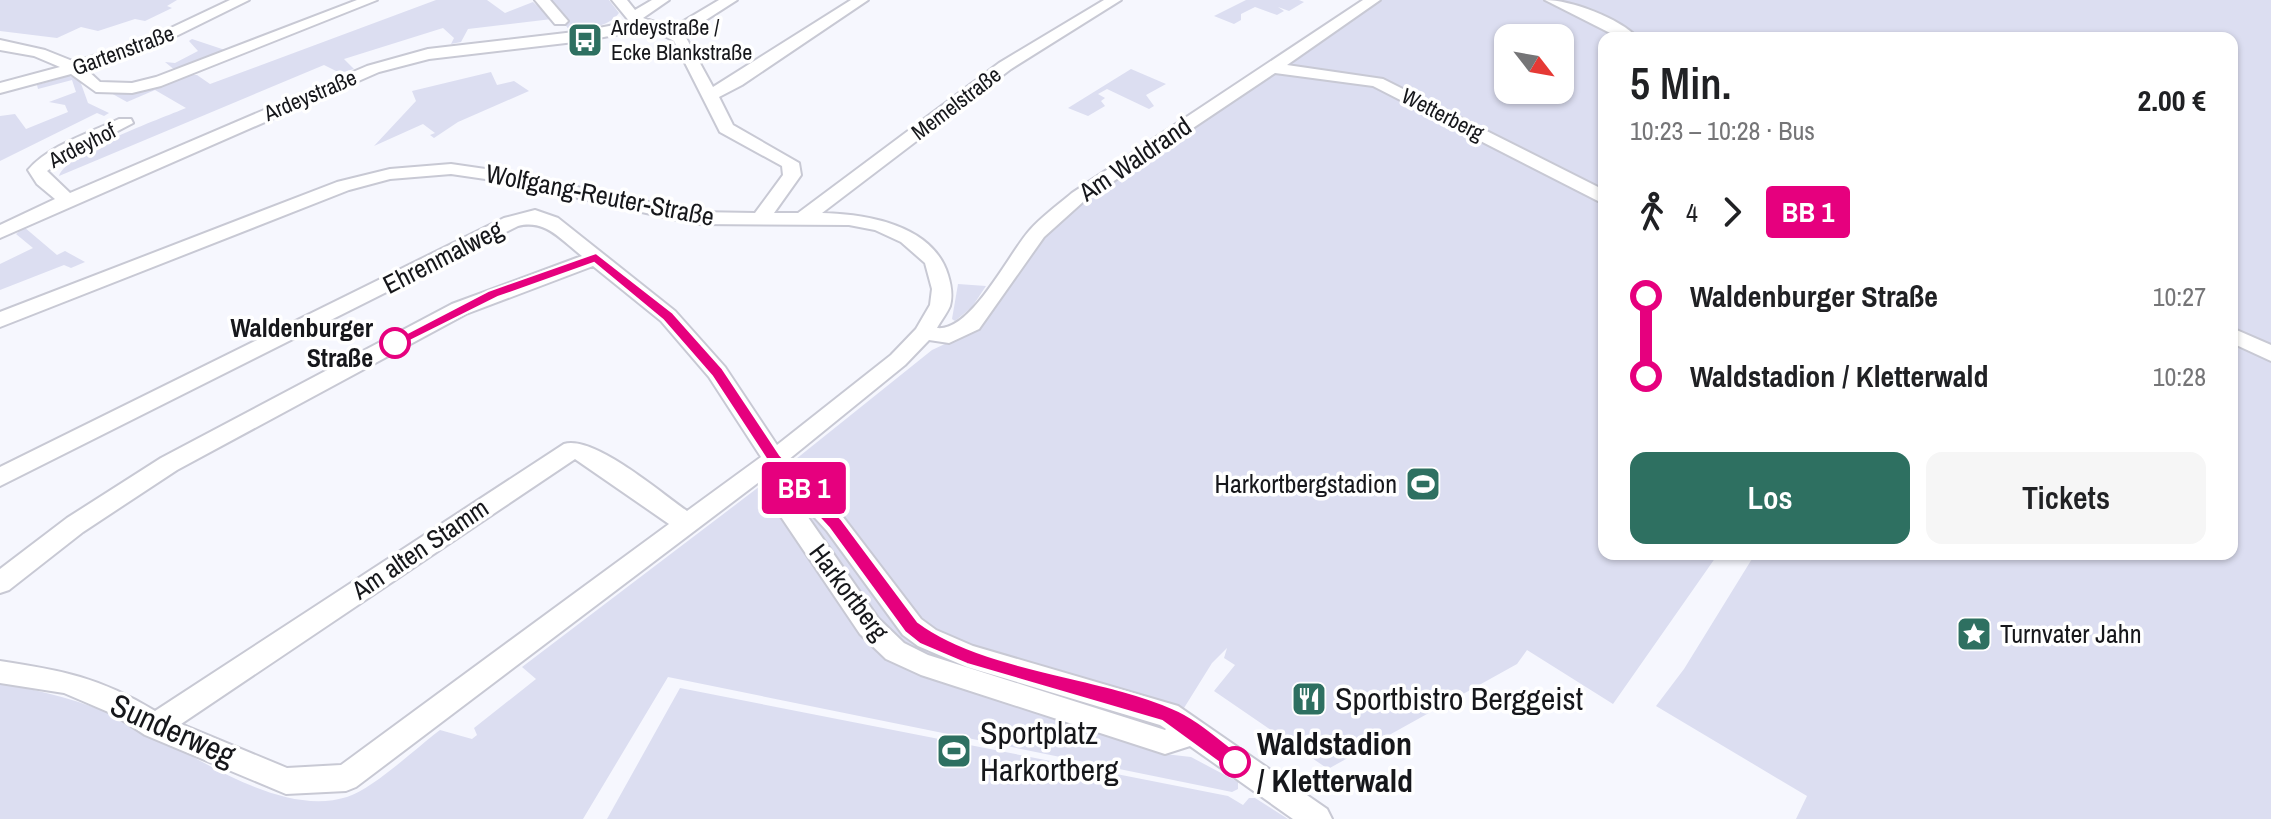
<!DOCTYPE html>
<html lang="de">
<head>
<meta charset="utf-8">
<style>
	body { margin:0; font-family:"Archivo Narrow",sans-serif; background:#f6f6f6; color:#202124; height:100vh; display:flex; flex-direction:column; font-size:30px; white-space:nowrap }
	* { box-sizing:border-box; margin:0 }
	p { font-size:26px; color:#757577 }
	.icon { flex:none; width:44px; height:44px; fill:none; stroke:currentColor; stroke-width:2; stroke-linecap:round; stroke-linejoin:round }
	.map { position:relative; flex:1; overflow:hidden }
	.panel { position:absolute; left:1598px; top:32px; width:640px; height:528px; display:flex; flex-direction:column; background:#fff; border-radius:16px; box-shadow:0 2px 6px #0004 }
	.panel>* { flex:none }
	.badge { padding:0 16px; border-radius:6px; font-size:28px; line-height:52px }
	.needle { width:52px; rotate:121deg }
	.fabs { position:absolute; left:1494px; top:24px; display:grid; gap:16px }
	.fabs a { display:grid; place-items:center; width:80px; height:80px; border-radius:16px; background:#fff; box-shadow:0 2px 6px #0004; font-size:40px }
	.map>.badge { position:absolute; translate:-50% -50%; box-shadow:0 0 0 4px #fff }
	.legs { display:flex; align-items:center; gap:12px; height:88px; padding:0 32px; font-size:26px }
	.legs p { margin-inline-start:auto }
	.head { display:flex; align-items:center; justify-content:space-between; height:136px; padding:0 32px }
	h1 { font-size:44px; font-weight:600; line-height:60px }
	.button { display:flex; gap:16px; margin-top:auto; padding:16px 32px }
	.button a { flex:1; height:92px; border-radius:16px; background:#2e7061; color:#fff; font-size:32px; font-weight:600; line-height:92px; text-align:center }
	.button a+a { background:#f6f6f6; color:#202124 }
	ul { padding:0 32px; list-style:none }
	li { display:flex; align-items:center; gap:28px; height:80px; font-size:30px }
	li i { display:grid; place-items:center; width:12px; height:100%; margin:0 10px; background:currentColor }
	li i::after { content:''; width:20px; height:20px; margin:-10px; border:6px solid; border-radius:50%; background:#fff }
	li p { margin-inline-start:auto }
	li:first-child i { background:linear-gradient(#0000 50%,currentColor 0) }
	li:last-child i { background:linear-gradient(currentColor 50%,#0000 0) }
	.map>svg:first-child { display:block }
</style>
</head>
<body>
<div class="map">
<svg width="2271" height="819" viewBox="0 0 2271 819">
	<rect width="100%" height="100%" fill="#f6f7fe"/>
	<g fill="#dcdef1" fill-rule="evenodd">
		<path d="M0,0H177L167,6L172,8L145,21L135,19L98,31L81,27L57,38L0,31Z"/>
		<path d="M436,0H487L505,13L533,2L552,19L468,29L461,42L451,44L454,38L443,28L344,59L354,69L340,73L324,65L59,176C67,152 160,119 186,108L155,90L127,102L109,92L187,75H197L210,84Z"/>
		<path d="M546,0H609L619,13C607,28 588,28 570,31Z"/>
		<path d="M1246,0H1299L1304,2L1289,11L1278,7L1284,11L1277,15L1255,7L1241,14V20L1234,24L1214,16Z"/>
		<path d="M1380,0H2271V819H1796L1807,796L1656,706L1684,669L1755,554H2232V38H1604V554H1718L1613,704L1527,650L1517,664L1328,769L1214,691L1235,665L1224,658L1227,648L1212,663L1156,753L1191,757L1238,782V789L1232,792L668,677L583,819H0V683C43,691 83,701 123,719C186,748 276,819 347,797C373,789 416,748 440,730L472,739L477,735L474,728L536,679L522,667L801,455L932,350L977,329L1044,235L1085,199ZM1508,38H1560V90H1508Z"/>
		<path d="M192,39L228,51L176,71L165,62L175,63L198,51L189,41Z"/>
		<path d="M1131,69L1166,84L1146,95L1154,106L1149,109L1107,89L1098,94L1105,98L1101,101L1105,106L1088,116L1068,108Z"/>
		<path d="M491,72L497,85L514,81L529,91L458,122L434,138L430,135L435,133L423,124L374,146L416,101L412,91Z"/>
		<path d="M69,76L79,78L88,103L109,113L104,116L97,113L0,161V116L15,114L26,129L68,112L65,105L49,102L76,92L72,80L38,89L37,85Z"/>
		<path d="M24,227L57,255L65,251L85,262L71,268L64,265L0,290V264L33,248L16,234Z"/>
		<path d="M958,284L986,286L972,307L955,321L952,319Z"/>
		<path d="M680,688L1228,796L1243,805L1249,798H1255L1288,819H607Z"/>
	</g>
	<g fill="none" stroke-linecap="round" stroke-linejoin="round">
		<defs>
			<g id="street">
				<path d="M230,0H249L166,41L86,69L100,82L132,83L156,77L357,0H377L161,86L132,93L96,92L71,74L0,93V83L60,67L34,56L0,50V40L45,50L75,62L156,35Z"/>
				<path d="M535,0H550L568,21L565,24H555Z"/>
				<path d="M612,0H627L635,10L652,0H669L643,18L672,28L719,0H737L684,34L713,87L851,0H868L742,85L719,97L733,125L799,163L801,175L774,213H798L999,63L1104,0H1121L1011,69L822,213C867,214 933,225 948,275C951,285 953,295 950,306C947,313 941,321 937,328C971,332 1008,255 1029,231C1041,217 1058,205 1072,193L1363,0H1380L1287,65L1383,79L1604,190V202L1598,201L1373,86L1275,73L1084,201L1044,237L979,329L949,343L929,340L905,365L788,460L843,517L921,619L936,630L973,646L1178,706L1327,809L1332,819H1293L1190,746L1165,754L921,675L886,659L860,634L767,496L763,479L356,787L346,791L286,794L145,735L113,714L64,693L0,683V661C61,670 101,678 155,711L564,444C594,435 661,493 687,511L761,457L709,377L661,321L593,266L466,314L177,470L83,532L9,590L0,593V569L67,518L161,458L452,304L582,256C561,240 546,219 518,226L0,486V467L504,218L535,210L558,218L675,311L725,367L777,445L891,355L916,329L930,305L932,289L925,263L901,242L875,230L849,225L696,224L506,182L451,174L390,179L349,190L0,327V312L337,182L390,169L451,164L506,172L696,212L755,213L783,175L782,166L720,132L674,41L654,30H640L583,41L429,59L379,72L0,238V225L55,199L37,184L28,170C49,145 90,133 119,119H131L133,123L62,160L47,171L70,193L367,66L428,49L583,31L630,22ZM575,459L669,524L341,765L287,768L181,724ZM787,487L827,531L903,635L918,646L967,667L1160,725L1166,729L1165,730L928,655L904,643L878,618Z"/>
				<path d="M1545,0C1571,0 1619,18 1638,38H1620Z"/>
				<path d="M2232,328L2271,345V361L2232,343Z"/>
			</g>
		</defs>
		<use href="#street" stroke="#c8c9d4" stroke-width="4"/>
		<use href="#street" fill="#fff" fill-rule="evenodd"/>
	</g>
	<path fill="#e6007e" stroke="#fff" stroke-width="2" d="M596,253L673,313L722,368L780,455L841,519L918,622C984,671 1096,675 1172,708C1197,718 1220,740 1242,756L1245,762L1242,769L1235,771L1228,769L1162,721L967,664L920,644L905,632L829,528L769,463L712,376L663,320L594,263L498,297L400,346L395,348L388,343L488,291Z"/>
	<defs>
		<symbol id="bus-square" viewBox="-11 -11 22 22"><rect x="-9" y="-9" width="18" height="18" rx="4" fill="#2e7061" stroke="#fff"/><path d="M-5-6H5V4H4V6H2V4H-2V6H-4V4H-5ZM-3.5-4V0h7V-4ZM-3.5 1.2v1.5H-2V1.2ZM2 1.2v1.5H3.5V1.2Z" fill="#fff"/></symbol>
		<symbol id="stadium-square" viewBox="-11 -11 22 22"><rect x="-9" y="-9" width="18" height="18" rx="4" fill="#2e7061" stroke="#fff"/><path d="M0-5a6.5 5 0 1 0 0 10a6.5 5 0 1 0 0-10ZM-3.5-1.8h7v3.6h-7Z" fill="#fff"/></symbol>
		<symbol id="sight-square" viewBox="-11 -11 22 22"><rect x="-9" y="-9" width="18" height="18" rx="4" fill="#2e7061" stroke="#fff"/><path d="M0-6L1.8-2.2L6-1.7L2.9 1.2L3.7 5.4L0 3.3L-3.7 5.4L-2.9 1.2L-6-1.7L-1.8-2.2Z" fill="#fff"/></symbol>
		<symbol id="restaurant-square" viewBox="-11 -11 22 22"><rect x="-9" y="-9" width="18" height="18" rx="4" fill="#2e7061" stroke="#fff"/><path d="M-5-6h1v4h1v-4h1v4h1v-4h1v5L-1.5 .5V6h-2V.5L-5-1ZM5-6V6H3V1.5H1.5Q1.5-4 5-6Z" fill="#fff"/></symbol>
	</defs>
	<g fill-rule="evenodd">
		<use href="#bus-square" x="565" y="20" width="40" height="40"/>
		<use href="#stadium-square" x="1403" y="464" width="40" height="40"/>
		<use href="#sight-square" x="1954" y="614" width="40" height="40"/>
		<use href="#restaurant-square" x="1289" y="679" width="40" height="40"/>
		<use href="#stadium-square" x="934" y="731" width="40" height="40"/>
	</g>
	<g fill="#fff" stroke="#e6007e" stroke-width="4">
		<circle cx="395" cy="343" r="14"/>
		<circle cx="1235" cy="762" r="14"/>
	</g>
	<g text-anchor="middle" stroke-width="7" stroke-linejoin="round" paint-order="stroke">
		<g font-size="22" fill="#16171b" stroke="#fff" text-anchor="start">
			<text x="611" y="35">Ardeystraße /<tspan x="611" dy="25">Ecke Blankstraße</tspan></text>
		</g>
		<g font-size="22" fill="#16171b" stroke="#fff">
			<text transform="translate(123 50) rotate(-20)" y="8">Gartenstraße</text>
			<text transform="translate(310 95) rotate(-23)" y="8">Ardeystraße</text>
			<text transform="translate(956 103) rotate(-37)" y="8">Memelstraße</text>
			<text transform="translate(1443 114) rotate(27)" y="8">Wetterberg</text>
			<text transform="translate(82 145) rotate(-27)" y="8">Ardeyhof</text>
		</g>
		<g font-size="26" fill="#16171b" stroke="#fff">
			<text transform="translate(1135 159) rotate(-34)" y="9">Am Waldrand</text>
			<text transform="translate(600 195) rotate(11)" y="9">Wolfgang-Reuter-Straße</text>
			<text transform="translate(443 257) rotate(-27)" y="9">Ehrenmalweg</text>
			<text transform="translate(420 549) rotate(-34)" y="9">Am alten Stamm</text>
			<text transform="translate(849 592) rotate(53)" y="9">Harkortberg</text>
		</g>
		<g font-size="26" font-weight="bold" fill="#16171b" stroke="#fff" text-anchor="end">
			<text x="373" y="337">Waldenburger<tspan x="373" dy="30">Straße</tspan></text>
		</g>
		<g font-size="26" fill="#16171b" stroke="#fff" text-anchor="end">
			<text x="1397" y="493">Harkortbergstadion</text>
			<text x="2000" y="643" text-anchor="start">Turnvater Jahn</text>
		</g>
		<g font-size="32" fill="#16171b" stroke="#fff" text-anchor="start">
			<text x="1335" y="710">Sportbistro Berggeist</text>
			<text x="980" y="744">Sportplatz<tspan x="980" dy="37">Harkortberg</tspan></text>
		</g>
		<g font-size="32" fill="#16171b" stroke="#fff">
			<text transform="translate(173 730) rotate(24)" y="11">Sunderweg</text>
		</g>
		<g font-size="32" font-weight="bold" fill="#16171b" stroke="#fff" text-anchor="start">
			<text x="1257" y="755">Waldstadion<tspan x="1257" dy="37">/ Kletterwald</tspan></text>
		</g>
	</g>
</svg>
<div class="fabs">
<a><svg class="needle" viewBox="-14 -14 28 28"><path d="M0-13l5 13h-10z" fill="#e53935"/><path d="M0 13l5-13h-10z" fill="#757577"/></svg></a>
</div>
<b class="badge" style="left:804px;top:488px;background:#e6007e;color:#fff">BB 1</b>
<section class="panel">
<div class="head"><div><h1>5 Min.</h1><p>10:23 – 10:28 · Bus</p></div><b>2.00 €</b></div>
<div class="legs"><svg class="icon" aria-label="walk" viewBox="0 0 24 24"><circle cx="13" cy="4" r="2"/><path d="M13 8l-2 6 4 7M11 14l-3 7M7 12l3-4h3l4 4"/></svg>4<svg class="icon" aria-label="forward" viewBox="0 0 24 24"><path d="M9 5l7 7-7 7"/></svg><b class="badge" style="background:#e6007e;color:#fff">BB 1</b></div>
<ul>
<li><i style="color:#e6007e"></i><b>Waldenburger Straße</b><p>10:27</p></li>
<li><i style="color:#e6007e"></i><b>Waldstadion / Kletterwald</b><p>10:28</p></li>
</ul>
<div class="button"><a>Los</a><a>Tickets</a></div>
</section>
</div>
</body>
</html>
